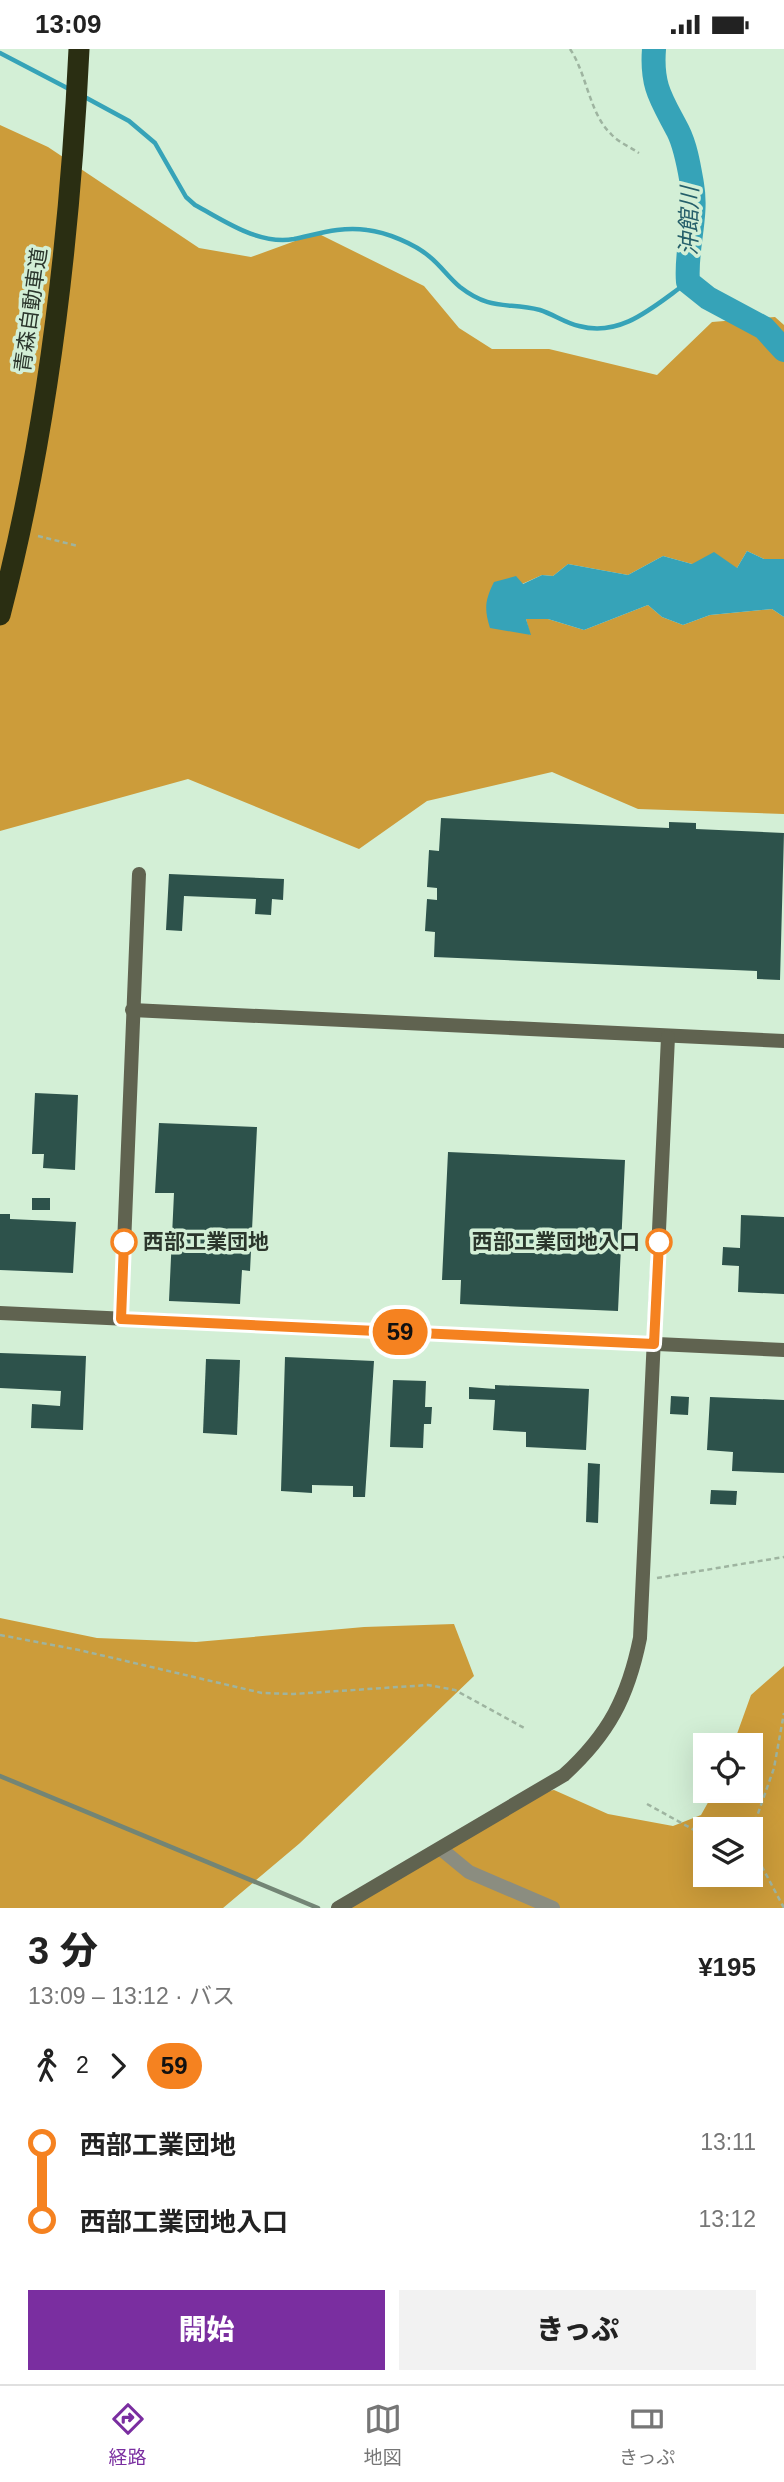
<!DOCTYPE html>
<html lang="ja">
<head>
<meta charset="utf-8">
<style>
	body { margin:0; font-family:Helvetica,"Noto Sans JP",sans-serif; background:#f2f2f2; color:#222; height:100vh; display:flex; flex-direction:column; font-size:26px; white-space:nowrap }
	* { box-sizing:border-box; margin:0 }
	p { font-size:23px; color:#767676 }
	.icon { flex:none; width:38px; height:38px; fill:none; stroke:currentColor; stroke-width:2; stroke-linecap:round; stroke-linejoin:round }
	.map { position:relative; height:1859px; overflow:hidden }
	.sheet { display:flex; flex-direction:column; background:#fff; flex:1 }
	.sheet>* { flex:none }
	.badge { padding:0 14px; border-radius:23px; font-size:24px; line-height:46px }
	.controls { position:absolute; left:693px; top:1684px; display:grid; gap:14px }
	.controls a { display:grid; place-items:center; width:70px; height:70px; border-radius:0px; background:#fff; box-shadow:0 7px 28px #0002; font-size:35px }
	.map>.badge { position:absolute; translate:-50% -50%; box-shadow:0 0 0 4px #fff }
	.legs { display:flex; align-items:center; gap:10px; height:77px; padding:0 28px; font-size:23px }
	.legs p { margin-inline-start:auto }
	.overview { display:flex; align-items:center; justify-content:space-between; height:119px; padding:0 28px }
	h1 { font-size:38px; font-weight:800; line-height:52px }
	.action { display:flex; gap:14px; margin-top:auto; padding:14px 28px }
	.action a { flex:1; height:80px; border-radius:0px; background:#7a2ea0; color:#fff; font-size:28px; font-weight:800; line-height:80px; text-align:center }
	.action a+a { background:#f2f2f2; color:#222 }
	ul { padding:0 28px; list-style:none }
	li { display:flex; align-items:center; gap:24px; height:77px; font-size:26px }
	li i { display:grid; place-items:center; width:10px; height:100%; margin:0 9px; background:currentColor }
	li i::after { content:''; width:18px; height:18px; margin:-9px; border:5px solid; border-radius:50%; background:#fff }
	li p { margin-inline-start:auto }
	li:first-child i { background:linear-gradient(#0000 50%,currentColor 0) }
	li:last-child i { background:linear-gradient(currentColor 50%,#0000 0) }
	.status { display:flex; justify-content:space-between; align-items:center; height:49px; padding:0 35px; background:#fff; direction:ltr }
	.status svg { height:19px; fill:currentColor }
	.tab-bar { display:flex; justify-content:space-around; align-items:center; height:98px; border-top:2px solid #e0e0e0; background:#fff; font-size:19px; color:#767676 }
	.tab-bar a { display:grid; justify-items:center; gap:4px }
	.tab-bar .active { color:#7a2ea0 }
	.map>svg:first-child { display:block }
</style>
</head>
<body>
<div class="status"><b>13:09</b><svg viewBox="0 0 49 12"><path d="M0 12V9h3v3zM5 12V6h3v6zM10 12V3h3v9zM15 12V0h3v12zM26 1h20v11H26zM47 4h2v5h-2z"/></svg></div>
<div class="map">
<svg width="784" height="1859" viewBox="0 0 784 1859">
	<rect width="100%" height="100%" fill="#d3efd6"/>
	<g fill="#cc9c3a" fill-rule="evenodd">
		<path d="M0,76L48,98L199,199L251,208L317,184L424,237L459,279L492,300H549L657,326L712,273L775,268L784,276V510H764L747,502L737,519L692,515L663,507L628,526L568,515L553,527L542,526L522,535L494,533L530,586L526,570H548L584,581L648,556L662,568L683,576L710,566L772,560L784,568V765L638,760L552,723L427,752L359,800L188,730L0,782Z"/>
		<path d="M0,1569L97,1589L196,1593L364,1578L454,1575L474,1627L300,1794L223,1859H0Z"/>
		<path d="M784,1617V1859H349L528,1746L554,1741L608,1765L673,1777L701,1766L715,1741H751V1696H733L751,1646ZM705,1780H751V1825H705Z"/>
	</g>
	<path fill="#36a3b8" d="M747,502L764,510H784V568L772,560L710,566L683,576L662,568L648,556L584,581L548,570H526L531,586L490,579C484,560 485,551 494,533L516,527L523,535L542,526L553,527L568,515L628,526L663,507L692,515L714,503L737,519Z"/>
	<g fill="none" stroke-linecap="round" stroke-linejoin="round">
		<g stroke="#36a3b8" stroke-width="4.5">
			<path d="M0,4L71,41"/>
			<path d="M81,46L129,72L155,94L186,148L195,156C225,172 258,196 294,190C318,185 341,177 367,181C386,183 415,195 430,208C441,217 449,229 460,238C491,262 506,253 540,261C553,265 565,274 579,277C622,289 655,256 688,233"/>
		</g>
		<path stroke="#36a3b8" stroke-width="24" d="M654,0C651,38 662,51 678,82C686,98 689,118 692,135C698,168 685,200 688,233L708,249L764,279L784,301"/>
	</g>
	<g fill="#2d524b">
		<path d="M441,769L669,779V773L696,774V780L784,784L780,931L757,930V922L434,908L435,883L425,882L427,850L437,851V839L427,838L429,801L439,802Z"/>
		<path d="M169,825L284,830L283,851L272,850L271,866L255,865L256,850L184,847L182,882L166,881Z"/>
		<path d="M35,1044L78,1046L75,1121L43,1119L44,1105H32Z"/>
		<path d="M159,1074L257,1078L250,1222L242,1221L240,1255L169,1252L174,1144H155Z"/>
		<path d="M448,1103L625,1111L618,1262L460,1255L461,1231H442Z"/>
		<rect x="32" y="1149" width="18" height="12"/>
		<path d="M0,1165H10V1170L76,1173L73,1224L0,1221Z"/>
		<path d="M741,1166L784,1168V1245L738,1243L739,1217L722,1216L723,1198L740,1199Z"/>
		<path d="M0,1304L86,1307L83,1381L31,1379L32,1355L60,1357L61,1342L0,1339Z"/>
		<path d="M285,1308L374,1312L365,1448H353V1437L312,1436V1444L281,1442Z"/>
		<path d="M206,1310L240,1311L237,1386L203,1384Z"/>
		<path d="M393,1331L426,1332L425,1358H432L431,1375H424L423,1399L390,1398Z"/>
		<path d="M495,1336L589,1340L586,1401L526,1398V1383L493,1381L495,1351L469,1350V1338L495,1340Z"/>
		<path d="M671,1347L689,1348L688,1366L670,1365Z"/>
		<path d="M710,1348L784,1351V1424L732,1422L733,1403L707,1401Z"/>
		<path d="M588,1414L600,1415L598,1474L586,1473Z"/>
		<path d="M711,1441L737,1442L736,1456L710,1455Z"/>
	</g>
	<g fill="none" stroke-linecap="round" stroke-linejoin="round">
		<g stroke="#9eb4a0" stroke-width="2.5" stroke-dasharray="5 3.5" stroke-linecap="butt">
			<path d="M570,0C587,25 589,64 611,85C618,93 630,98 639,104"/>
			<path d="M38,487L78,497"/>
			<path d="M657,1529L784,1508"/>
			<path d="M0,1586L79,1601L262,1644L294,1645L428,1636L455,1641L526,1680"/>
			<path d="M647,1755L705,1787"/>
			<path d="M751,1811L760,1814"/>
			<path d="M784,1859L760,1814L753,1790L755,1773L774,1719L784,1664"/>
		</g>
		<path stroke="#8b8d80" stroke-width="14" d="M441,1800L469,1823L553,1859"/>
		<g stroke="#606350" stroke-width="14">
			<path d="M132,961L784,992"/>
			<path d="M0,1264L784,1301"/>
			<path d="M121,1270L139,825"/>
			<path d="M338,1859L564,1726C609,1685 628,1648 640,1589L668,988"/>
		</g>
		<path stroke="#2a2e12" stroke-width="21" d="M0,566C48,382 70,190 79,0"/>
		<path stroke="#738575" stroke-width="4.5" d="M0,1727L318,1859"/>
	</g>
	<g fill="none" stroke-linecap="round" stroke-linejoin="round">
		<defs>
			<path id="line-1" d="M124,1193L121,1270L654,1295L659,1193"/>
		</defs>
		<use href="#line-1" stroke="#fff" stroke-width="16"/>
		<use href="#line-1" stroke="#f58220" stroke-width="10"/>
	</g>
	<g fill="#fff" stroke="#f58220" stroke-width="3.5">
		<circle cx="124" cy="1193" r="12"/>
		<circle cx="659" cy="1193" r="12"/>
	</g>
	<g text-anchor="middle" stroke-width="7" stroke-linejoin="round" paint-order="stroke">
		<g font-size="21" fill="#2b362c" stroke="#d3efd6">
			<text transform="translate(31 261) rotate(-82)" y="7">青森自動車道</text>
		</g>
		<g font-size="21" font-weight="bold" fill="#2b362c" stroke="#d3efd6" text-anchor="start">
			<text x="143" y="1200">西部工業団地</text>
			<text x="640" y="1200" text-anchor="end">西部工業団地入口</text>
		</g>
		<g font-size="23" font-style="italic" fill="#255f6a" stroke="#d3efd6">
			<text transform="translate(689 172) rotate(-89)" y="8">沖館川</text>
		</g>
	</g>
</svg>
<div class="controls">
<a><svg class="icon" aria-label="locate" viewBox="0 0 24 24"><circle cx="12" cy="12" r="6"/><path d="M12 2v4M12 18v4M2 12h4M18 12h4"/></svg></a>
<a><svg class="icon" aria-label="layers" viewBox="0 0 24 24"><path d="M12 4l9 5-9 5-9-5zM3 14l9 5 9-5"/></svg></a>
</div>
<b class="badge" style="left:400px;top:1283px;background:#f58220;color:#111">59</b>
</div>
<section class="sheet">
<div class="overview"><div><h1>3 分</h1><p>13:09 – 13:12 · バス</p></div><b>¥195</b></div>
<div class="legs"><svg class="icon" aria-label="walk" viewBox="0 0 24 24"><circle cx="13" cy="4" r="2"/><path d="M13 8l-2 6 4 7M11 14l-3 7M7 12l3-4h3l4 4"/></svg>2<svg class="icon" aria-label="forward" viewBox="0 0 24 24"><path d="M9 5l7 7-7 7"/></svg><b class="badge" style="background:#f58220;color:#111">59</b></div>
<ul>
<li><i style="color:#f58220"></i><b>西部工業団地</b><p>13:11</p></li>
<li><i style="color:#f58220"></i><b>西部工業団地入口</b><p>13:12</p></li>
</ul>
<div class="action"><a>開始</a><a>きっぷ</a></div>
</section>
<nav class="tab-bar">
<a class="active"><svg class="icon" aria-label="directions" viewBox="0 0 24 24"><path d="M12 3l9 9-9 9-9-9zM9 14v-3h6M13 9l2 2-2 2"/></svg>経路</a>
<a><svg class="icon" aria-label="map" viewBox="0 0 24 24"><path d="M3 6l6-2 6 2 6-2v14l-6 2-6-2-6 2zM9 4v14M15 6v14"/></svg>地図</a>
<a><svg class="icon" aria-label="tickets" viewBox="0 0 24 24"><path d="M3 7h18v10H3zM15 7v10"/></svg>きっぷ</a>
</nav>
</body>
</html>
